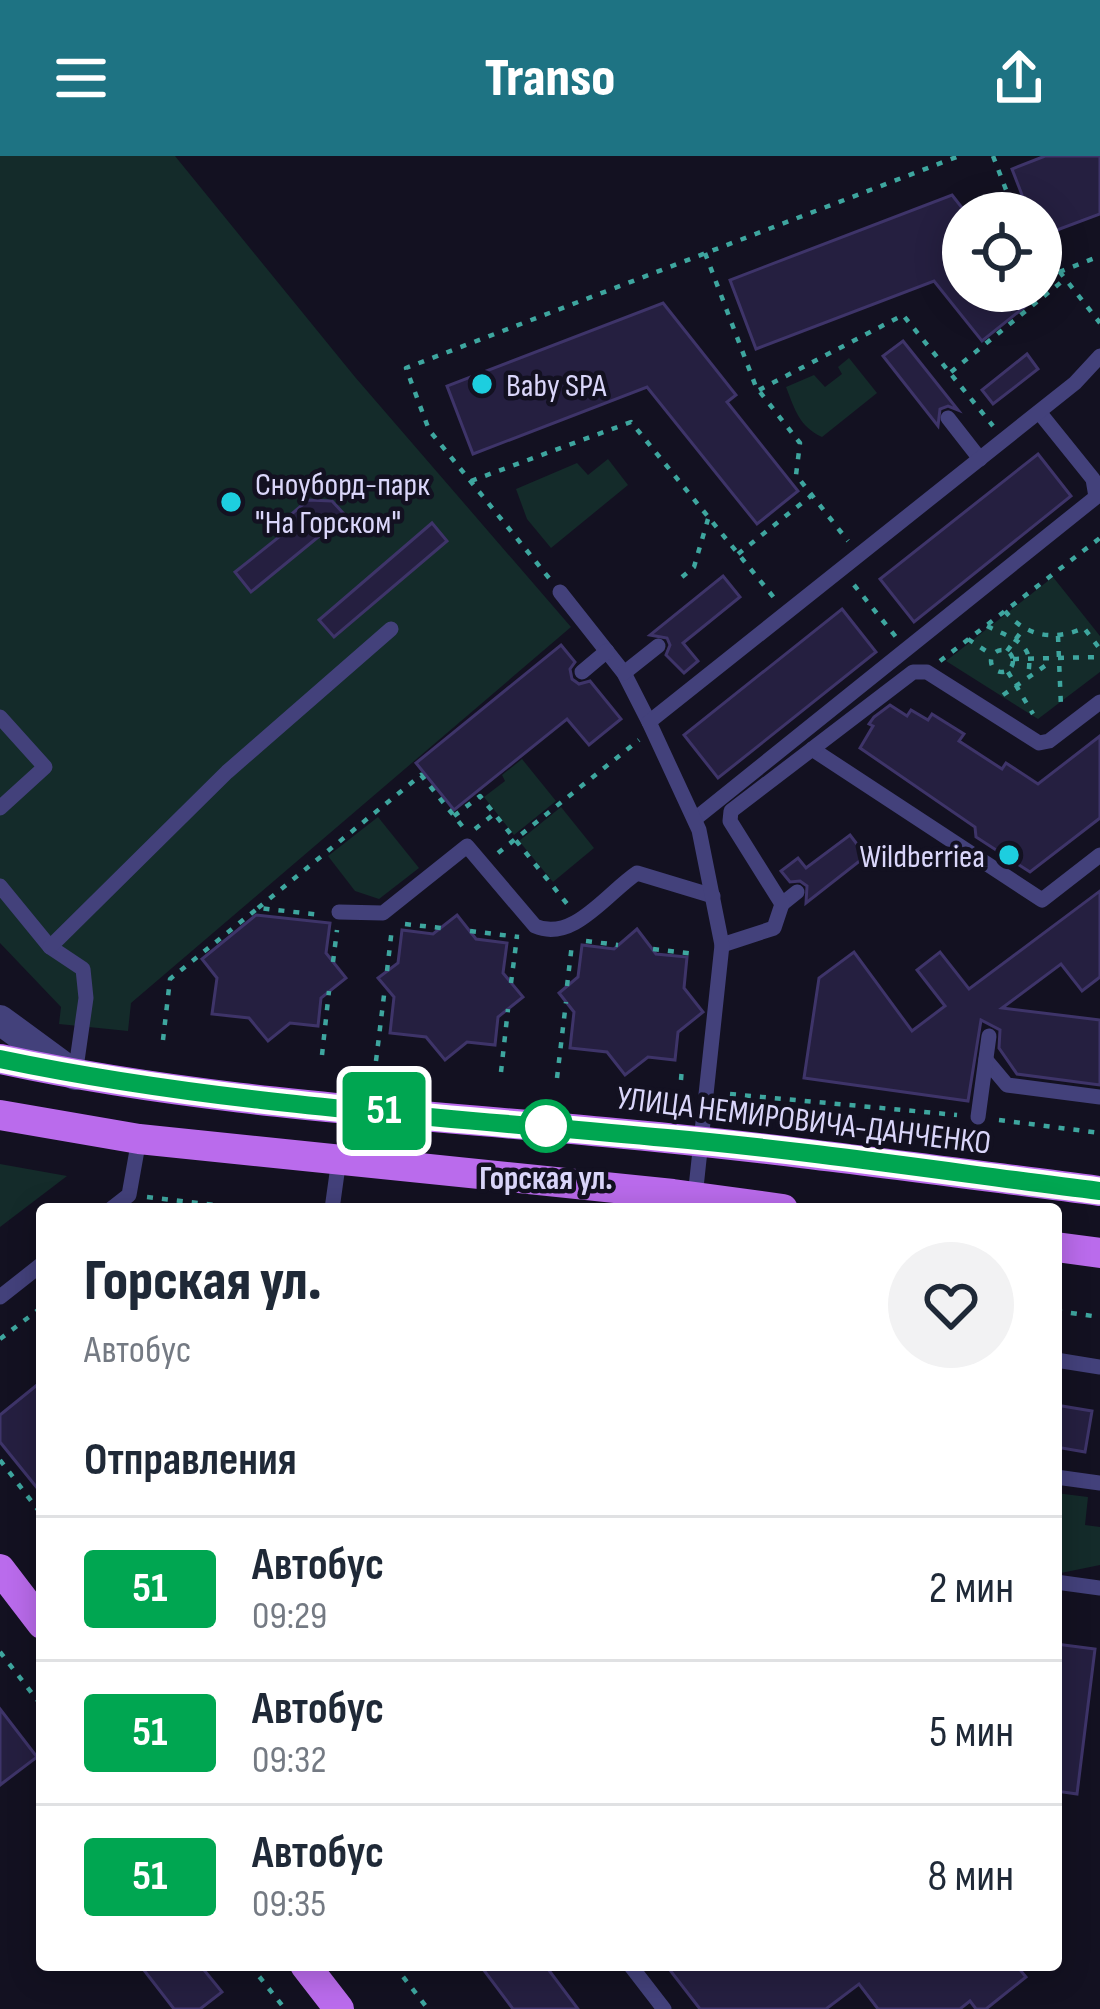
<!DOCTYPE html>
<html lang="ru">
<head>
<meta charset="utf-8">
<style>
	body { margin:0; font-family:"Sofia Sans Condensed",sans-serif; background:#f2f2f3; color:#1f2937; height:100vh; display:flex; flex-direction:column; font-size:45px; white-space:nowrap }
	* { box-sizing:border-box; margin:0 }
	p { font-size:39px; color:#747a83 }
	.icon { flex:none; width:66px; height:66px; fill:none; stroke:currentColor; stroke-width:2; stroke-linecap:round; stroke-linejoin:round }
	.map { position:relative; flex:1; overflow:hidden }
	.sheet { position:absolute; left:36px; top:1047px; width:1026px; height:768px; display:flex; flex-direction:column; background:#fff; border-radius:12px; box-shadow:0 6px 30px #0003 }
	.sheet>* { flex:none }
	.badge { padding:0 24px; border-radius:9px; font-size:42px; line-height:78px }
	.tools { position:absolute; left:942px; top:36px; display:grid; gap:24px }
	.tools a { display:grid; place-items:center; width:120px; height:120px; border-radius:50%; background:#fff; box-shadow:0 6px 30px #0003; font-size:60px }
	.map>.badge { position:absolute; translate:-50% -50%; box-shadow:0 0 0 6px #fff }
	h2 { padding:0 48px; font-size:45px; line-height:108px }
	.round { display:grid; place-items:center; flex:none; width:126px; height:126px; border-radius:63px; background:#f2f2f3 }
	.summary { display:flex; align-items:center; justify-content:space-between; height:204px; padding:0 48px }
	h1 { font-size:57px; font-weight:800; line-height:90px }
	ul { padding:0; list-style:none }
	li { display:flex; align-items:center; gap:36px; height:144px; padding:0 48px; border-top:3px solid #e0e1e3 }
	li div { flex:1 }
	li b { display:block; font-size:45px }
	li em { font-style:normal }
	li .badge { min-width:132px; font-weight:700; text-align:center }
	header { display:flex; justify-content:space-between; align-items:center; height:156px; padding:0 48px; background:#1e7383; color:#fff; font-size:54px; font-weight:800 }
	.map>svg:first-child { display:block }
</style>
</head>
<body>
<header><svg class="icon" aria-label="menu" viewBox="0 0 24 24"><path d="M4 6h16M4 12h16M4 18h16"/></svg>Transo<svg class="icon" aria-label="share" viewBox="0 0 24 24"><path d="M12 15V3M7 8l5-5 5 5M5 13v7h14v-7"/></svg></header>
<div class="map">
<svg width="1100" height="1853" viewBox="0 0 1100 1853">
	<rect width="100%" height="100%" fill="#131121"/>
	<g fill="#142b2a">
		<path d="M0,0H175L355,221L571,471L131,847L128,875L59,868L61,851L0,787Z"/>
		<path d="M849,202L877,237L822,281C799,270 795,254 786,231L814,219L825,231L842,218L838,211Z"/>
		<path d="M608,303L628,329L551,392L527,363L516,333L577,307L588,319Z"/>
		<path d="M1053,421L1100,480V516L1038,563L946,505Z"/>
		<path d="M522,603L556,645L514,679L484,641L505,625L502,619Z"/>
		<path d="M561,651L594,692L553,726L519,685Z"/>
		<path d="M378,661L419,712L379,743L355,735L328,700Z"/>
		<path d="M0,1008L67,1020L0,1071Z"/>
		<path d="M1056,1337L1088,1341L1085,1369L1100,1371V1409L1056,1418Z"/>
	</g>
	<g fill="#251f40" stroke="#3e3469" stroke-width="3">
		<path d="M1045,0H1100V58L1041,80V57H1029L1012,13Z"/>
		<path d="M952,39L963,53V135H1015L1027,149L982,185L934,125L756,193L730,124Z"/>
		<path d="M663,147L736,239L727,246L798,335L757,368L647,231L473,298L447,230Z"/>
		<path d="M903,185L958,254L948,250L940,253L938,270L883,200Z"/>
		<path d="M1027,198L1038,213L993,248L982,234Z"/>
		<path d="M1038,298L1071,340L914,466L880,423Z"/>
		<path d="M308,344L332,345L345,359L251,436L235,416L279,381L281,367Z"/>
		<path d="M432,367L447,385L334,481L319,464Z"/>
		<path d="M723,420L740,441L683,487L698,505L684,517L666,499L670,489L667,482L650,479Z"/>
		<path d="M842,453L876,496L718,622L684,579Z"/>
		<path d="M561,489L575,506L570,513L572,523L579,528L590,525L621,563L589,589L567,563L454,654L416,607Z"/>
		<path d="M890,549L907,560L911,554L928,564L932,558L964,578L959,585L1002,613L1006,607L1038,628L1100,580V662L1030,716L976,681L975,671L860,592L873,570L869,568L874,561Z"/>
		<path d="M850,679L866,700L806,747L807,730L800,725L790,726L781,715L798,702L806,712Z"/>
		<path d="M1100,735V821L1082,835L1061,808L1002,852L1100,864V929L1017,918L999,892L1000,874L981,864L968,945L804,922L819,822L854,796L912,875L945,850L917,814L940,796L969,833Z"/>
		<path d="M256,759L330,767L326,797L346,822L321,842L318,870L290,867L268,885L249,862L212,858L217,822L202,803Z"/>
		<path d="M457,759L476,783L507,787L503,817L523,841L498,861L495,889L467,886L445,904L426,881L390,877L394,841L378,822L398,807L402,774L433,778Z"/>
		<path d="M637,773L656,798L687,801L684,832L703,856L678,876L675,904L648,901L625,919L607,896L570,892L574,856L559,837L578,821L582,789L614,793Z"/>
		<path d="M42,1225V1338L0,1286V1259Z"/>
		<path d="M1056,1249L1092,1255L1085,1296L1056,1291Z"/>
		<path d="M1056,1488L1095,1493L1077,1638L1056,1635Z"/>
		<path d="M0,1553L37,1601L0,1629Z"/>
		<path d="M140,1809H200L222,1836L200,1853H174Z"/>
		<path d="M480,1809H545L578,1853H513Z"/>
		<path d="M666,1809H1016L1026,1821L986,1853H976L970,1845L960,1853H878L859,1828L826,1853H700Z"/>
	</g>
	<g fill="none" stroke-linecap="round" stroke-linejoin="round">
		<g stroke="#3ea69f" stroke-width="4.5" stroke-dasharray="6 9" stroke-linecap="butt">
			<path d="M993,0L1015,57"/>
			<path d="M1041,92L1100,167"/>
			<path d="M705,97L756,231L800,287L796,319L848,385"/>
			<path d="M1059,116L1100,100"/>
			<path d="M951,216L1065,123"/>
			<path d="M759,234L903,159L993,270"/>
			<path d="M471,325L631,266L775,443"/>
			<path d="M738,398L812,339"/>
			<path d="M682,421L694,411L708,363"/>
			<path d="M549,422L429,274L406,212L959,0"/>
			<path d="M854,429L896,481"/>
			<path d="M1005,455C1026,481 1054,485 1084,472L1100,493"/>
			<path d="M987,470C1012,483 1037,486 1027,522"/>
			<path d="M1058,480L1061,551"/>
			<path d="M968,483L992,499"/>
			<circle cx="1002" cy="505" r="11"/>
			<path d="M1007,495L1024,472"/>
			<path d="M1013,503L1100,501"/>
			<path d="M940,505L1100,382"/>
			<path d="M1008,516L1033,558"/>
			<path d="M1003,539L1052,505"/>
			<path d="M454,660L480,640L568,749"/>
			<path d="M475,673L494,658"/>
			<path d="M498,697L639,584"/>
			<path d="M258,752L421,619L463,671"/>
			<path d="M405,768L441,772"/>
			<path d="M470,775L519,781"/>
			<path d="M586,785L618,789"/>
			<path d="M653,793L695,798"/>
			<path d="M333,806L337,774"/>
			<path d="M387,815L392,772"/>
			<path d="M511,827L517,781"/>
			<path d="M567,830L572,788"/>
			<path d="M163,884L170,823L258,752L322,759"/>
			<path d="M322,899L329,835"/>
			<path d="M376,905L385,831"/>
			<path d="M501,916L508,853"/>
			<path d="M557,922L566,846"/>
			<path d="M681,924L682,911"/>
			<path d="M730,938L957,959"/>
			<path d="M999,964L1100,977"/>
			<path d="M147,1041L248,1053"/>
			<path d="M1056,1155L1100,1161"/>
			<path d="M0,1183L42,1151"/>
			<path d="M0,1304L42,1359"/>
			<path d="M0,1496L42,1550"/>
			<path d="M250,1809L285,1853"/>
			<path d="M394,1809L428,1853"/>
		</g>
		<g stroke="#43417b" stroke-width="15">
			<path d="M948,262L980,303"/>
			<path d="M560,436L624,517L649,566"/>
			<path d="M582,516L607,495"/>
			<path d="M624,517L658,490"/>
			<path d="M0,561L45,611L0,652"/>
			<path d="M812,593L1042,744L1100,699"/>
			<path d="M695,663L1096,341L1093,323L1039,256"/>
			<path d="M0,730L50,791L83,813L86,842L75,919"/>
			<path d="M782,748L797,736"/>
			<path d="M339,756L383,757L467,690L535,770C573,787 607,737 637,717L713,740"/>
			<path d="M722,789L774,772L782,748L730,665L731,655L913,516H927L1039,587L1049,585L1100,546"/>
			<path d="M50,791L227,616L391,473"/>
			<path d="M986,904L1007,929L1100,941"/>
			<path d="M978,961L989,880"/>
			<path d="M695,1041L722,789L699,674L649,566L1075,227L1100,200"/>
			<path d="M111,1053L129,1039L139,983"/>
			<path d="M332,1053L339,1003"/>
			<path d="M0,1141L42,1108"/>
			<path d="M1056,1204L1100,1211"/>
			<path d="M1056,1321L1100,1327"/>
			<path d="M1056,1426L1100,1432"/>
			<path d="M630,1809L664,1853"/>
		</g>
		<path stroke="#43417b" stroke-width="30" d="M0,864L75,919"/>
		<g stroke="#ba6bec" stroke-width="30">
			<path d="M0,903C198,946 403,957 604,976C770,991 935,1014 1100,1035"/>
			<path d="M0,959L139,983L673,1038L783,1053"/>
			<path d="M1056,1091L1100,1097"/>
			<path d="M0,1413L42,1468"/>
			<path d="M305,1809L339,1853"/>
		</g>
	</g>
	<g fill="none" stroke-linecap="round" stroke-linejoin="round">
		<defs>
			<path id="line" d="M0,903C219,949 445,961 667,982C812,995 956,1017 1100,1035"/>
		</defs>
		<use href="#line" stroke="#fff" stroke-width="27"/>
		<use href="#line" stroke="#00a651" stroke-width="18"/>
	</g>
	<g fill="#1dcedf" stroke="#131121" stroke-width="4.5">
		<circle cx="482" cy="228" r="12"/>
		<circle cx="231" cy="346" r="12"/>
		<circle cx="1009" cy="699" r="12"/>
	</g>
	<circle fill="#fff" stroke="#00a651" stroke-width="6" cx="546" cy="970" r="24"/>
	<g text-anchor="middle" stroke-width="9" stroke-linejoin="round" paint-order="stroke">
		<g font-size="33" fill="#dad6fa" stroke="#131121" text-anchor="start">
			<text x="506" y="240">Baby SPA</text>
			<text x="255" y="339">Сноуборд-парк<tspan x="255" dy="38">"На Горском"</tspan></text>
			<text x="985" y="711" text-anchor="end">Wildberriea</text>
		</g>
		<g font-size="33" fill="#dad6fa" stroke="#131121">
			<text transform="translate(804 963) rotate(7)" y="12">УЛИЦА НЕМИРОВИЧА-ДАНЧЕНКО</text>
		</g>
		<g font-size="33" font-weight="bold" fill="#dad6fa" stroke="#131121">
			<text x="546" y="1033">Горская ул.</text>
		</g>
	</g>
</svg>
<div class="tools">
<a><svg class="icon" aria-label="locate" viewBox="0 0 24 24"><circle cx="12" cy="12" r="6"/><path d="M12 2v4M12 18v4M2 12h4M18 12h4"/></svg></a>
</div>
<b class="badge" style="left:384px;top:955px;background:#00a651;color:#fff">51</b>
<section class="sheet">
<div class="summary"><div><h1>Горская ул.</h1><p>Автобус</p></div><a class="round"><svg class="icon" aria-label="heart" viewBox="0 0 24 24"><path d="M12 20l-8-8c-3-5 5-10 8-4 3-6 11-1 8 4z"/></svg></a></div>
<h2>Отправления</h2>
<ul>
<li><span class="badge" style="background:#00a651;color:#fff">51</span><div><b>Автобус</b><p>09:29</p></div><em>2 мин</em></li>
<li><span class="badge" style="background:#00a651;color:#fff">51</span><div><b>Автобус</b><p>09:32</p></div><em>5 мин</em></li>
<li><span class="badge" style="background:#00a651;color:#fff">51</span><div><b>Автобус</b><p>09:35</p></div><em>8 мин</em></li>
</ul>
</section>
</div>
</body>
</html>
